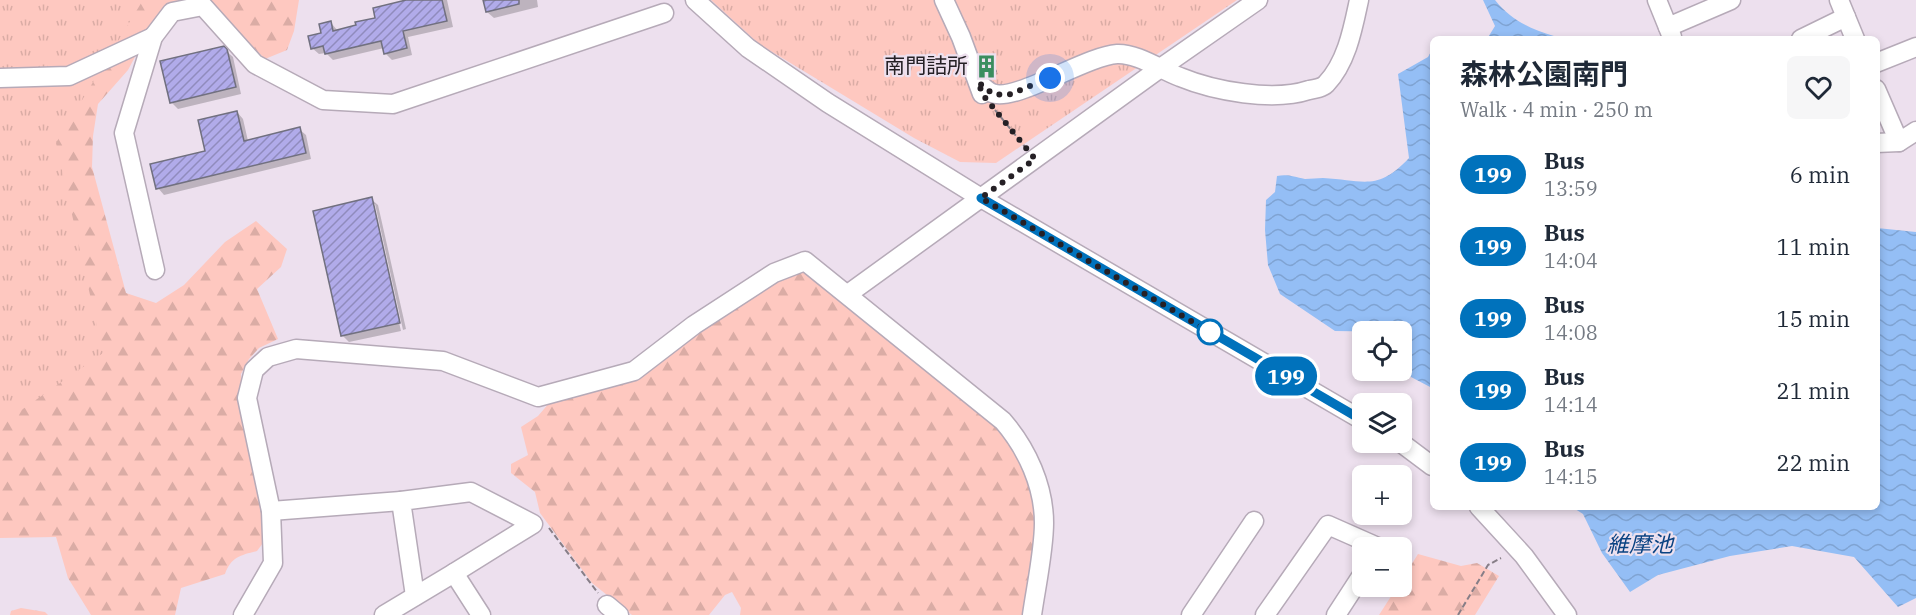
<!DOCTYPE html>
<html lang="en">
<head>
<meta charset="utf-8">
<style>
	body { margin:0; font-family:"IBM Plex Serif","Noto Sans JP",serif; background:#f6f6f7; color:#1f2937; height:100vh; display:flex; flex-direction:column; font-size:22px; white-space:nowrap }
	* { box-sizing:border-box; margin:0 }
	p { font-size:20px; color:#747a83 }
	.icon { flex:none; width:33px; height:33px; fill:none; stroke:currentColor; stroke-width:2; stroke-linecap:round; stroke-linejoin:round }
	.map { position:relative; flex:1; overflow:hidden }
	.sheet { position:absolute; left:1430px; top:36px; width:450px; height:474px; display:flex; flex-direction:column; background:#fff; border-radius:9px; box-shadow:0 3px 9px #0003 }
	.sheet>* { flex:none }
	.badge { padding:0 12px; border-radius:20px; font-size:21px; line-height:39px }
	.controls { position:absolute; left:1352px; top:321px; display:grid; gap:12px }
	.controls a { display:grid; place-items:center; width:60px; height:60px; border-radius:9px; background:#fff; box-shadow:0 3px 9px #0003; font-size:30px }
	.you { position:absolute; width:30px; height:30px; margin:-15px; border:4px solid #fff; border-radius:50%; background:#1a73e8; box-shadow:0 0 0 9px #1a73e833 }
	.map>.badge { position:absolute; translate:-50% -50%; box-shadow:0 0 0 3px #fff }
	.round { display:grid; place-items:center; flex:none; width:63px; height:63px; border-radius:9px; background:#f6f6f7 }
	.headline { display:flex; align-items:center; justify-content:space-between; height:102px; padding:0 30px }
	h1 { font-size:28px; font-weight:700; line-height:45px }
	ul { padding:0; list-style:none }
	li { display:flex; align-items:center; gap:18px; height:72px; padding:0 30px }
	li div { flex:1 }
	li b { display:block; font-size:22px }
	li em { font-style:normal }
	li .badge { min-width:66px; font-weight:700; text-align:center }
	.map>svg:first-child { display:block }
</style>
</head>
<body>
<div class="map">
<svg width="1916" height="615" viewBox="0 0 1916 615">
	<defs>
		<pattern id="forest-firs" width="22" height="20" patternUnits="userSpaceOnUse" patternTransform="scale(1.5)"><rect width="22" height="20" fill="#fec8c0"/><path d="M5 1l3.5 6h-7zM16 11l3.5 6h-7z" fill="#daaca5"/></pattern>
		<pattern id="park-tufts" width="24" height="20" patternUnits="userSpaceOnUse" patternTransform="scale(1.5)"><rect width="24" height="20" fill="#fec8c0"/><path d="M3 7l-1-3M5 7V3M7 7l1-3M15 17l-1-3M17 17v-4M19 17l1-3" fill="none" stroke="#daaca5"/></pattern>
		<pattern id="water-waves" width="16" height="10" patternUnits="userSpaceOnUse" patternTransform="scale(1.5)"><rect width="16" height="10" fill="#94bef5"/><path d="M0 5q4-4 8 0t8 0" fill="none" stroke="#7fa3d2"/></pattern>
		<pattern id="building-hatch" width="6" height="6" patternUnits="userSpaceOnUse" patternTransform="scale(1.5)"><rect width="6" height="6" fill="#b1abea"/><path d="M-1 1l2-2M0 6l6-6M5 7l2-2" fill="none" stroke="#908bbd"/></pattern>
	</defs>
	<rect width="100%" height="100%" fill="#ede0ee"/>
	<g fill="url(#forest-firs)">
		<path d="M0,0H299L294,31L287,50L265,59L221,16L202,2L151,27L128,70L98,104L93,136L92,167L126,293L156,303L184,285L225,242L256,221L287,249L281,267L257,289L278,339L259,348L249,359L241,374L243,397L266,511L263,543L257,551C241,555 231,557 225,574L181,588L175,615H91L68,578L56,537L0,538Z"/>
		<path d="M805,264L1002,422L1033,485L1037,522L1026,615H740L741,608L732,592L725,595L709,615H632L592,583L540,513L535,492L511,473V464L528,455L521,427L538,416L556,395L635,372L697,327Z"/>
		<path d="M1418,554L1461,566L1477,563L1499,576L1475,615H1379L1397,587L1401,586V581Z"/>
		<path d="M21,608L45,612L48,615H10L11,611Z"/>
	</g>
	<g fill="url(#park-tufts)">
		<path d="M0,0H143L56,143L103,353L0,425Z"/>
		<path d="M711,0H1237L996,163L960,162L914,138L759,44Z"/>
	</g>
	<g fill="url(#water-waves)">
		<path d="M1483,0H1495C1511,20 1530,29 1554,36L1557,39H1487L1495,26Z"/>
		<path d="M1432,50V388L1411,377L1401,359V332L1335,331L1280,294L1268,265L1265,230L1266,200L1275,192L1277,176C1288,174 1294,177 1305,179C1311,179 1317,178 1323,178C1364,180 1377,192 1409,158L1398,74L1428,57Z"/>
		<path d="M1877,228L1916,232V598L1898,607L1854,557L1792,546L1730,556L1658,575L1630,592L1602,553L1583,514L1572,507H1876Z"/>
	</g>
	<g fill="#0003">
		<path d="M412,0H447L453,27L408,37L412,55L392,60L385,53L384,48L333,60L326,53L319,54L312,48L331,23L338,31L377,19Z"/>
		<path d="M484,0H537L538,7L494,18L487,12Z"/>
		<path d="M223,48L233,57L241,94L178,109L171,102Z"/>
		<path d="M989,57L998,74L991,77L988,74Z"/>
		<path d="M237,112L243,119L248,141L299,129L306,135L311,159L164,195L158,188L207,152Z"/>
		<path d="M371,199L378,205L406,329L403,330L375,204H372L401,331L349,342L343,336L315,212Z"/>
	</g>
	<g fill="url(#building-hatch)" stroke="#71707f" stroke-width="1.5">
		<path d="M406,0H442L447,21L403,31L407,48L384,54L381,41L325,54L323,46L311,49L308,36L321,33L319,24L331,21L333,31L356,25L355,22L375,18L373,8Z"/>
		<path d="M483,0H519V4L486,12Z"/>
		<path d="M224,46L227,49L236,87L170,103L160,61Z"/>
		<path d="M989,55L996,71L987,75L981,58Z"/>
		<path d="M237,111L244,141L300,127L306,153L156,189L150,164L205,151L198,120Z"/>
		<path d="M372,197L400,323L341,336L313,211Z"/>
	</g>
	<g fill="none" stroke-linecap="round" stroke-linejoin="round">
		<defs>
			<g id="minor">
				<path d="M695,0L748,48L828,103L981,198L1362,420"/>
				<path d="M944,0L961,37L982,94"/>
				<path d="M1657,0L1672,37"/>
				<path d="M1839,0L1855,39"/>
				<path d="M1668,27L1731,0"/>
				<path d="M1801,39L1846,17"/>
				<path d="M1876,63L1916,47"/>
				<path d="M0,78L69,76L153,37"/>
				<path d="M978,82C982,86 987,91 992,93C1014,103 1086,56 1117,54C1137,53 1161,70 1180,77C1214,91 1273,102 1309,90C1315,89 1322,88 1326,84C1347,62 1353,28 1359,0"/>
				<path d="M1876,89L1899,142"/>
				<path d="M1876,143L1899,142L1916,131"/>
				<path d="M155,270L124,133L153,37L172,12L203,6L255,64L323,100L393,104L664,13"/>
				<path d="M848,294L1159,69L1258,0"/>
				<path d="M1400,442L1432,466"/>
				<path d="M1479,507L1524,556L1567,615"/>
				<path d="M271,511L401,501"/>
				<path d="M415,596L401,501L471,492L533,524L454,573"/>
				<path d="M607,605L619,615"/>
				<path d="M243,615L273,563L271,511L247,398L254,370L268,357L296,349L443,361L538,397L634,371L694,325L774,273L805,261L1003,421C1027,449 1044,486 1044,523C1044,550 1036,587 1032,615"/>
				<path d="M384,615L454,573L481,615"/>
				<path d="M1191,615L1254,521"/>
				<path d="M1265,615L1328,525L1380,548"/>
				<path d="M1336,615L1362,575"/>
			</g>
		</defs>
		<use href="#minor" stroke="#b6aab8" stroke-width="21"/>
		<g stroke="#877e87" stroke-width="2" stroke-dasharray="6 3" stroke-linecap="butt">
			<path d="M995,110L1025,147"/>
			<path d="M549,528L598,593"/>
			<path d="M1458,615L1488,565L1501,558"/>
		</g>
		<use href="#minor" stroke="#fff" stroke-width="18"/>
	</g>
	<g fill="none" stroke-linecap="round" stroke-linejoin="round">
		<defs>
			<path id="line" d="M981,198L1362,420"/>
		</defs>
		<use href="#line" stroke="#fff" stroke-width="14"/>
		<use href="#line" stroke="#0072bc" stroke-width="9"/>
		<path stroke="#252025" stroke-width="6" stroke-dasharray="0 10.8" d="M1050,78L1008,95L993,94L978,82L983,95L1035,159L981,198L1210,332"/>
	</g>
	<defs>
		<symbol id="building-bare" viewBox="-9 -9 18 18"><path d="M-4-6H4V6H1V3H-1V6H-4ZM-2.5-4.3h1.7v1.8h-1.7ZM.8-4.3h1.7v1.8H.8ZM-2.5-1h1.7V.8h-1.7ZM.8-1h1.7V.8H.8Z" fill="#3a8d5f" stroke="#ede0ee" stroke-width="2.5" paint-order="stroke"/></symbol>
	</defs>
	<g fill-rule="evenodd">
		<use href="#building-bare" x="970" y="50" width="33" height="33"/>
	</g>
	<circle fill="#fff" stroke="#0072bc" stroke-width="3" cx="1210" cy="332" r="12"/>
	<g text-anchor="middle" stroke-width="4.5" stroke-linejoin="round" paint-order="stroke">
		<g font-size="21" fill="#252025" stroke="#ede0ee" text-anchor="end">
			<text x="968" y="73">南門詰所</text>
		</g>
		<g font-size="22" font-style="italic" fill="#094282" stroke="#ede0ee">
			<text x="1640" y="552">維摩池</text>
		</g>
	</g>
</svg>
<div class="controls">
<a><svg class="icon" aria-label="locate" viewBox="0 0 24 24"><circle cx="12" cy="12" r="6"/><path d="M12 2v4M12 18v4M2 12h4M18 12h4"/></svg></a>
<a><svg class="icon" aria-label="layers" viewBox="0 0 24 24"><path d="M12 4l9 5-9 5-9-5zM3 14l9 5 9-5"/></svg></a>
<a>+</a>
<a>−</a>
</div>
<div class="you" style="left:1050px;top:78px"></div>
<b class="badge" style="left:1286px;top:376px;background:#0072bc;color:#fff">199</b>
<section class="sheet">
<div class="headline"><div><h1>森林公園南門</h1><p>Walk · 4 min · 250 m</p></div><a class="round"><svg class="icon" aria-label="heart" viewBox="0 0 24 24"><path d="M12 20l-8-8c-3-5 5-10 8-4 3-6 11-1 8 4z"/></svg></a></div>
<ul>
<li><span class="badge" style="background:#0072bc;color:#fff">199</span><div><b>Bus</b><p>13:59</p></div><em>6 min</em></li>
<li><span class="badge" style="background:#0072bc;color:#fff">199</span><div><b>Bus</b><p>14:04</p></div><em>11 min</em></li>
<li><span class="badge" style="background:#0072bc;color:#fff">199</span><div><b>Bus</b><p>14:08</p></div><em>15 min</em></li>
<li><span class="badge" style="background:#0072bc;color:#fff">199</span><div><b>Bus</b><p>14:14</p></div><em>21 min</em></li>
<li><span class="badge" style="background:#0072bc;color:#fff">199</span><div><b>Bus</b><p>14:15</p></div><em>22 min</em></li>
</ul>
</section>
</div>
</body>
</html>
